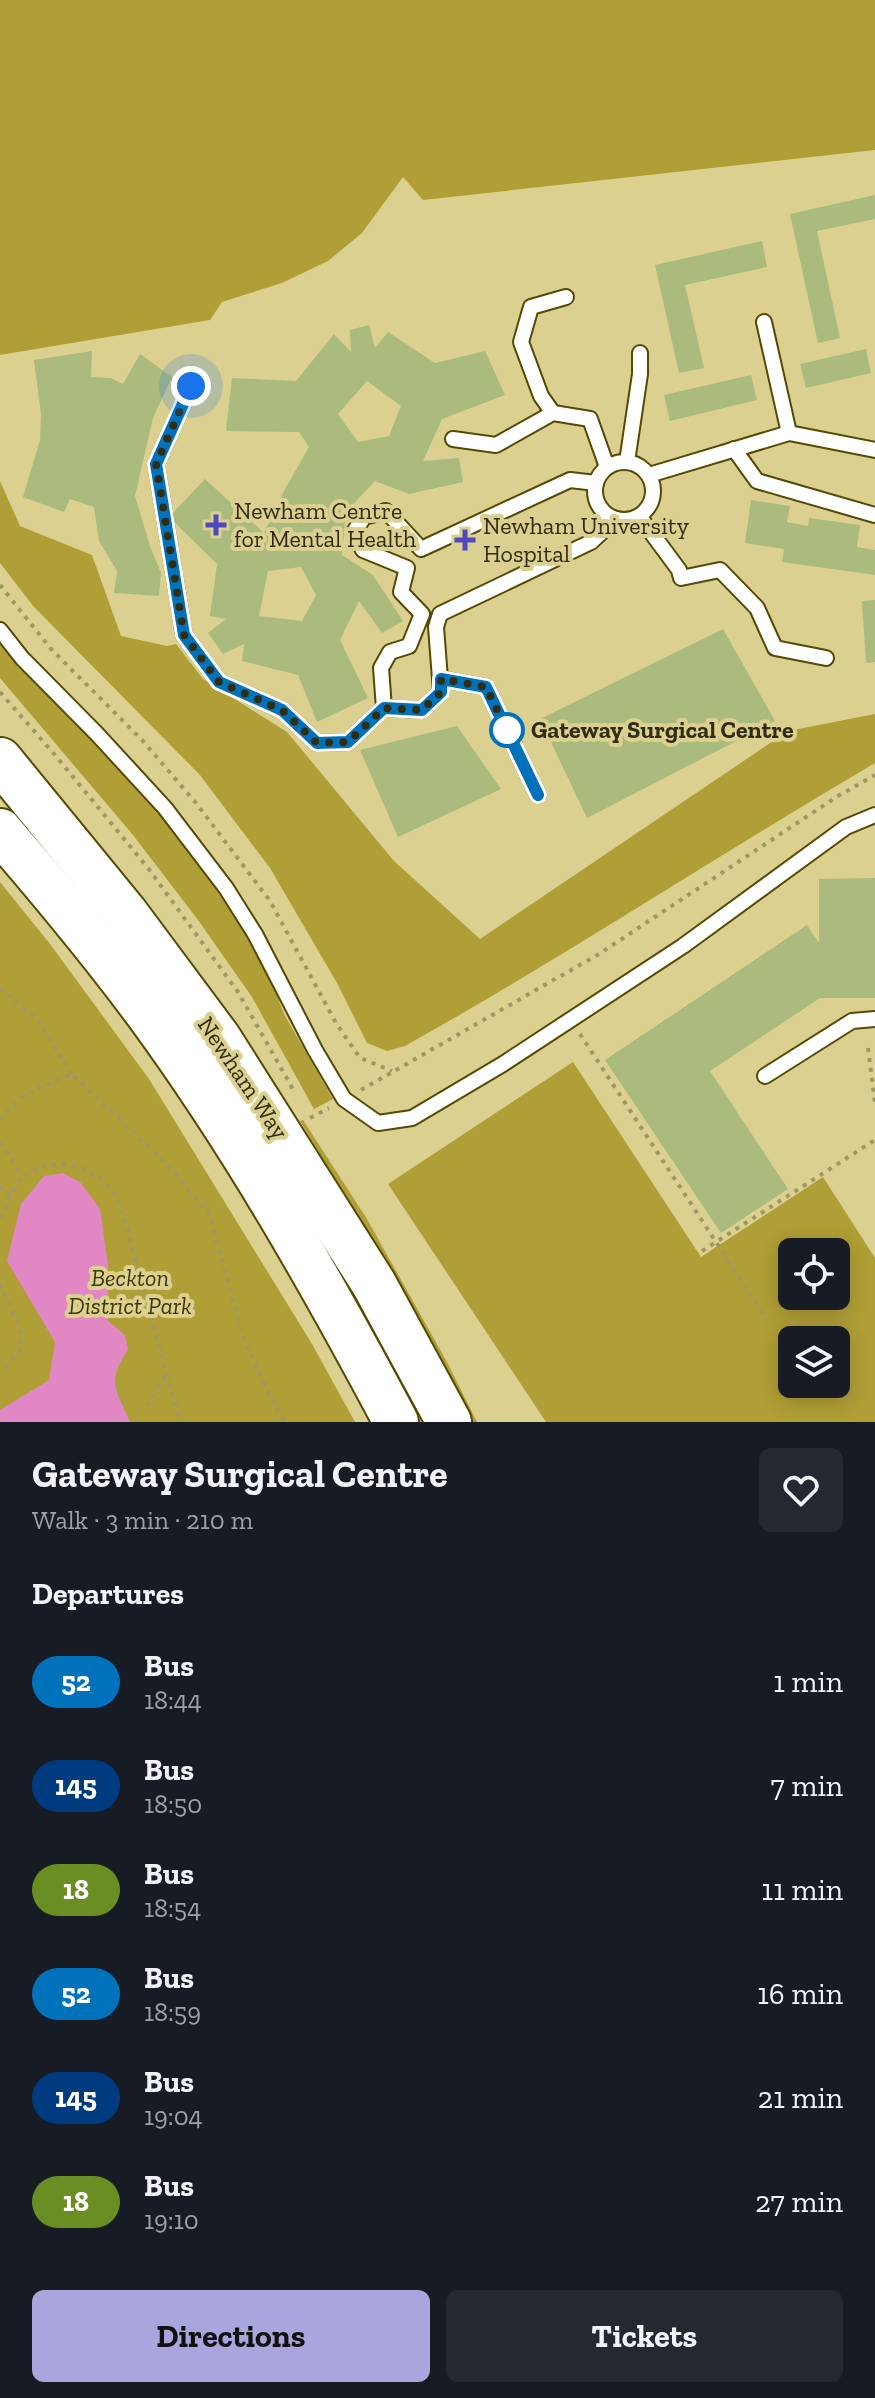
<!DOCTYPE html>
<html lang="en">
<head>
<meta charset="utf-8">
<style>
	body { margin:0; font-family:"Zilla Slab",serif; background:#242831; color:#f1f3f6; height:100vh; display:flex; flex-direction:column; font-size:30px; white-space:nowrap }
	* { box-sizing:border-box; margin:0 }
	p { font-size:26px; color:#9ea1a6 }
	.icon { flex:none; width:44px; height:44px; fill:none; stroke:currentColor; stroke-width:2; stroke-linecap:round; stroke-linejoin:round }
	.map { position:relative; height:1422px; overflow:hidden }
	.drawer { display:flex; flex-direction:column; background:#171b24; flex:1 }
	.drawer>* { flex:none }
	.badge { padding:0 16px; border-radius:26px; font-size:28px; line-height:52px }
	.controls { position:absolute; left:778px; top:1238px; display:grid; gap:16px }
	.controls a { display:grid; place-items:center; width:72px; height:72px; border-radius:12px; background:#171b24; box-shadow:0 4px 20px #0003; font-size:40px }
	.you { position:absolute; width:40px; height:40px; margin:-20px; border:6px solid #fff; border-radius:50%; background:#1a73e8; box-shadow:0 0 0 12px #1a73e833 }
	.map>.badge { position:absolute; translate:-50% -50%; box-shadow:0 0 0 4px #fff }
	h2 { padding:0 32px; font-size:30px; line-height:72px }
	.round { display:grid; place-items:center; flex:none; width:84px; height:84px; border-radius:12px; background:#242831 }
	.head { display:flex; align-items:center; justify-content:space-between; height:136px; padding:0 32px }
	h1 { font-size:38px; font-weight:700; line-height:60px }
	.primary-button { display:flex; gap:16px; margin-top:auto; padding:16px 32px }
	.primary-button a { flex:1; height:92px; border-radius:12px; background:#a9a6dd; color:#111; font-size:32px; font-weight:700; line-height:92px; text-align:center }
	.primary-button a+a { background:#242831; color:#f1f3f6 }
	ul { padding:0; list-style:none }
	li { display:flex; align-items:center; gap:24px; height:104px; padding:0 32px }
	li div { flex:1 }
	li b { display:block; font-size:30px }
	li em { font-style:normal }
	li .badge { min-width:88px; font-weight:700; text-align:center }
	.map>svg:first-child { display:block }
</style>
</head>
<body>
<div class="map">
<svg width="875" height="1422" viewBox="0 0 875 1422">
	<rect width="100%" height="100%" fill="#dbd090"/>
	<g fill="#b09f36" fill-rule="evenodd">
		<path d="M0,0H875V150L423,200L403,177L362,233L328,261L282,283L222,302L210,320L0,355Z"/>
		<path d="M0,481L20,526L92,555L121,636L167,646L176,644L203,679L287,732L394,861L480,939L788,731L875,714V763C717,856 564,957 405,1046L387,1051L367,1043L337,983L270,868L200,775L34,607L0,563Z"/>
		<path d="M0,638L109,753L189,847L230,901L268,974L285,1016L333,1099L314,1109L252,997L198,920L133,835L0,678Z"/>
		<path d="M0,882L50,944L149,1079L312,1344L355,1422H0Z"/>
		<path d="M573,1062L701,1257L823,1177L875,1258V1422H546L388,1184ZM792,1252H836V1296H792ZM792,1340H836V1384H792Z"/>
		<path d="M303,1120L367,1219L447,1362L477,1422H470L391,1271L300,1121Z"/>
	</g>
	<path fill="#e187c4" d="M63,1173L80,1182L100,1209L108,1265V1321L125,1335L128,1350C106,1382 116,1389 130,1422H0V1410L49,1380L55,1342L7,1261L21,1204L44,1176Z"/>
	<g fill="#abbb7d" fill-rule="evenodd">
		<path d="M875,195V219L817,231L840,338L818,343L790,214Z"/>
		<path d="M762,241L767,267L685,285L704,368L679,373L655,265Z"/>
		<path d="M369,325L375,348L388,332L435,363L485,351L505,395L442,419L423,461L459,458L463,482L409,494L375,481L346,512L342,555L373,575L403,621L382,633L359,601L340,640L368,698L317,722L298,675L242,661L244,644L223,654L208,633L226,619L210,616L217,564L169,517L205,479L264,533L285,489L309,447L299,432L226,431L232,378L296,381L334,334L351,352L350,330ZM367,381L401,406L389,436L358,442L338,414ZM301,567L316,595L302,621L259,616L268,571Z"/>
		<path d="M866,349L871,373L806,388L800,364Z"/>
		<path d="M92,351L91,377L111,378L123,384L140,354L172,377L153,418L135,496L150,546L161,573L159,596L114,593L117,571L99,541L94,507L70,499L64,512L23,497L40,440L41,414L34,360Z"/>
		<path d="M751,375L757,400L670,421L664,395Z"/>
		<path d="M751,500L790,506L787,522L808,526L809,518L860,525L857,547L875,550V575L782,562L784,549L745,543Z"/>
		<path d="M875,600V662L866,663L862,601Z"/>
		<path d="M723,629L775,721L587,818L540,719Z"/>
		<path d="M457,726L501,789L398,837L360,750Z"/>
		<path d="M875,878V998H820L710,1071L788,1189L721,1233L605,1060L807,925L819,943V879Z"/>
	</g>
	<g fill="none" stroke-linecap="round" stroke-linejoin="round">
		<defs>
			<g id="service">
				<path d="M764,322L789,433"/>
				<path d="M191,386L156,464L184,635L219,682L282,710L317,743L348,742L384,708"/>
				<path d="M553,413L541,396L521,342L531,307L566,297"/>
				<path d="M453,439L496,445L553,413L590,419L607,467"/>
				<path d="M734,449L757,481L875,515"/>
				<circle cx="624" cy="491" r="29"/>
				<path d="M627,462L640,374V353"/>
				<path d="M649,475L789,433L875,450"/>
				<path d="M596,483L570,480L421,549L386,511L364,517L354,532L363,550L407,568L401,592L422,614L409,646L390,652L381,668L384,708L422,710L441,692L436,627L440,614L591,542L616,519"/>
				<path d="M639,516L679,570L681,578L720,570L757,608L775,648L826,658"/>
				<path d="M0,630L22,658L97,734L165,808L226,888L255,934L315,1050L344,1099L378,1123L412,1118L503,1064L683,946L846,827L875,815"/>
				<path d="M441,679L486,687L538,795"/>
				<path d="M765,1076L852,1021L875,1019"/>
			</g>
			<g id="trunk">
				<path d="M0,760L126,914L219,1039L374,1284L449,1422"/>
				<path d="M0,831C50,889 100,949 146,1011C241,1140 321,1281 396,1422"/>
			</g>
		</defs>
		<use href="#service" stroke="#544a01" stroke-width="18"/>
		<use href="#trunk" stroke="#544a01" stroke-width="48"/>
		<g stroke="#a09765" stroke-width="4" stroke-dasharray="4 6" stroke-linecap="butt">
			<path d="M0,585L51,649L142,740L196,803L270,901L336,1023L360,1058L392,1071"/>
			<path d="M0,692L55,755L148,868L238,992L294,1091"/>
			<path d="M0,988L37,1019L72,1074"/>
			<path d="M580,1034L767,1320"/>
			<path d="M868,1048L875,1103"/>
			<path d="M361,1090L599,954L838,796L875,775"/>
			<path d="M310,1118L329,1108"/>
			<path d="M0,1120L25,1094L72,1074L170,1167L209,1214L244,1341L276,1408L285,1422"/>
			<path d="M0,1143L10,1155L21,1177"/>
			<path d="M0,1186L10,1195"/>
			<path d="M0,1218L21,1177L41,1166L69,1164L84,1169L104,1180L120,1204L180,1422"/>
			<path d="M702,1251L875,1140"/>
			<path d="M0,1284L21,1331V1349L10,1363L0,1369"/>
			<path d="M148,1406L165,1375"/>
		</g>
		<use href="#service" stroke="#fff" stroke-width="14"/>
		<use href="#trunk" stroke="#fff" stroke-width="44"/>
	</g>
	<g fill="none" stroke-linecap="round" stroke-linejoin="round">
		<defs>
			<path id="line" d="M191,386L156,464L184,635L219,682L282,710L317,743L348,742L384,708L422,710L441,692V679L486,687L538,795"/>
		</defs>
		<use href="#line" stroke="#fff" stroke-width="18"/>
		<use href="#line" stroke="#0072bc" stroke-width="12"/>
		<path stroke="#312d13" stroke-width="8" stroke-dasharray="0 14.4" d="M191,386L156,464L184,635L219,682L282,710L317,743L348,742L384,708L422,710L441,692V679L486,687L512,741L507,730"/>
	</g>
	<g fill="#5048bf" stroke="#dbd090" stroke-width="3">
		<path d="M212 513h8v8h8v8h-8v8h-8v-8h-8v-8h8z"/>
		<path d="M461 528h8v8h8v8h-8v8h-8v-8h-8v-8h8z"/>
	</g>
	<circle fill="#fff" stroke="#0072bc" stroke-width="4" cx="507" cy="730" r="16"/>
	<g text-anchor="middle" stroke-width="8" stroke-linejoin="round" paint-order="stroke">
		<g font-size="24" fill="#312d13" stroke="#dbd090" text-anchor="start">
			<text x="234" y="519">Newham Centre<tspan x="234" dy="28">for Mental Health</tspan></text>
			<text x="483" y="534">Newham University<tspan x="483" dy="28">Hospital</tspan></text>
		</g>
		<g font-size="24" font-weight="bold" fill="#312d13" stroke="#dbd090" text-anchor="start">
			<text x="531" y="738">Gateway Surgical Centre</text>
		</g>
		<g font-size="24" fill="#312d13" stroke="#dbd090">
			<text transform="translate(243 1078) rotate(56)" y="8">Newham Way</text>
		</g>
		<g font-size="24" font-style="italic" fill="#3e3605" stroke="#dbd090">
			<text x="130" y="1286">Beckton<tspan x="130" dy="28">District Park</tspan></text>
		</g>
	</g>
</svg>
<div class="controls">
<a><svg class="icon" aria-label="locate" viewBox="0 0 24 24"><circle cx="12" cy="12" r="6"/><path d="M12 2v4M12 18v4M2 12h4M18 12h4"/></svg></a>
<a><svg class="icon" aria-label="layers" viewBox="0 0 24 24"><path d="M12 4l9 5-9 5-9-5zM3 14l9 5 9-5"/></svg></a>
</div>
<div class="you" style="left:191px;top:386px"></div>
</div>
<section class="drawer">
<div class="head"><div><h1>Gateway Surgical Centre</h1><p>Walk · 3 min · 210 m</p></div><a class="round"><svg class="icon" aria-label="heart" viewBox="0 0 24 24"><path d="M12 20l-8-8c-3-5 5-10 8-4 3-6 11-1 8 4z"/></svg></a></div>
<h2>Departures</h2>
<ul>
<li><span class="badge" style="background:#0072bc;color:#fff">52</span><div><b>Bus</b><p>18:44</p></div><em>1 min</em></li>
<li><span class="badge" style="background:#003b80;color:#fff">145</span><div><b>Bus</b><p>18:50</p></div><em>7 min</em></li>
<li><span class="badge" style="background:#6b8e23;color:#fff">18</span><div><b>Bus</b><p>18:54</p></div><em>11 min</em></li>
<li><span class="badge" style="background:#0072bc;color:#fff">52</span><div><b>Bus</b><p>18:59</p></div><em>16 min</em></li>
<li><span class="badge" style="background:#003b80;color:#fff">145</span><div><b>Bus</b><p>19:04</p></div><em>21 min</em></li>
<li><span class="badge" style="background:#6b8e23;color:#fff">18</span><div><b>Bus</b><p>19:10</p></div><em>27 min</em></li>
</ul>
<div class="primary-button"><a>Directions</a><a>Tickets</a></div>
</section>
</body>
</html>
